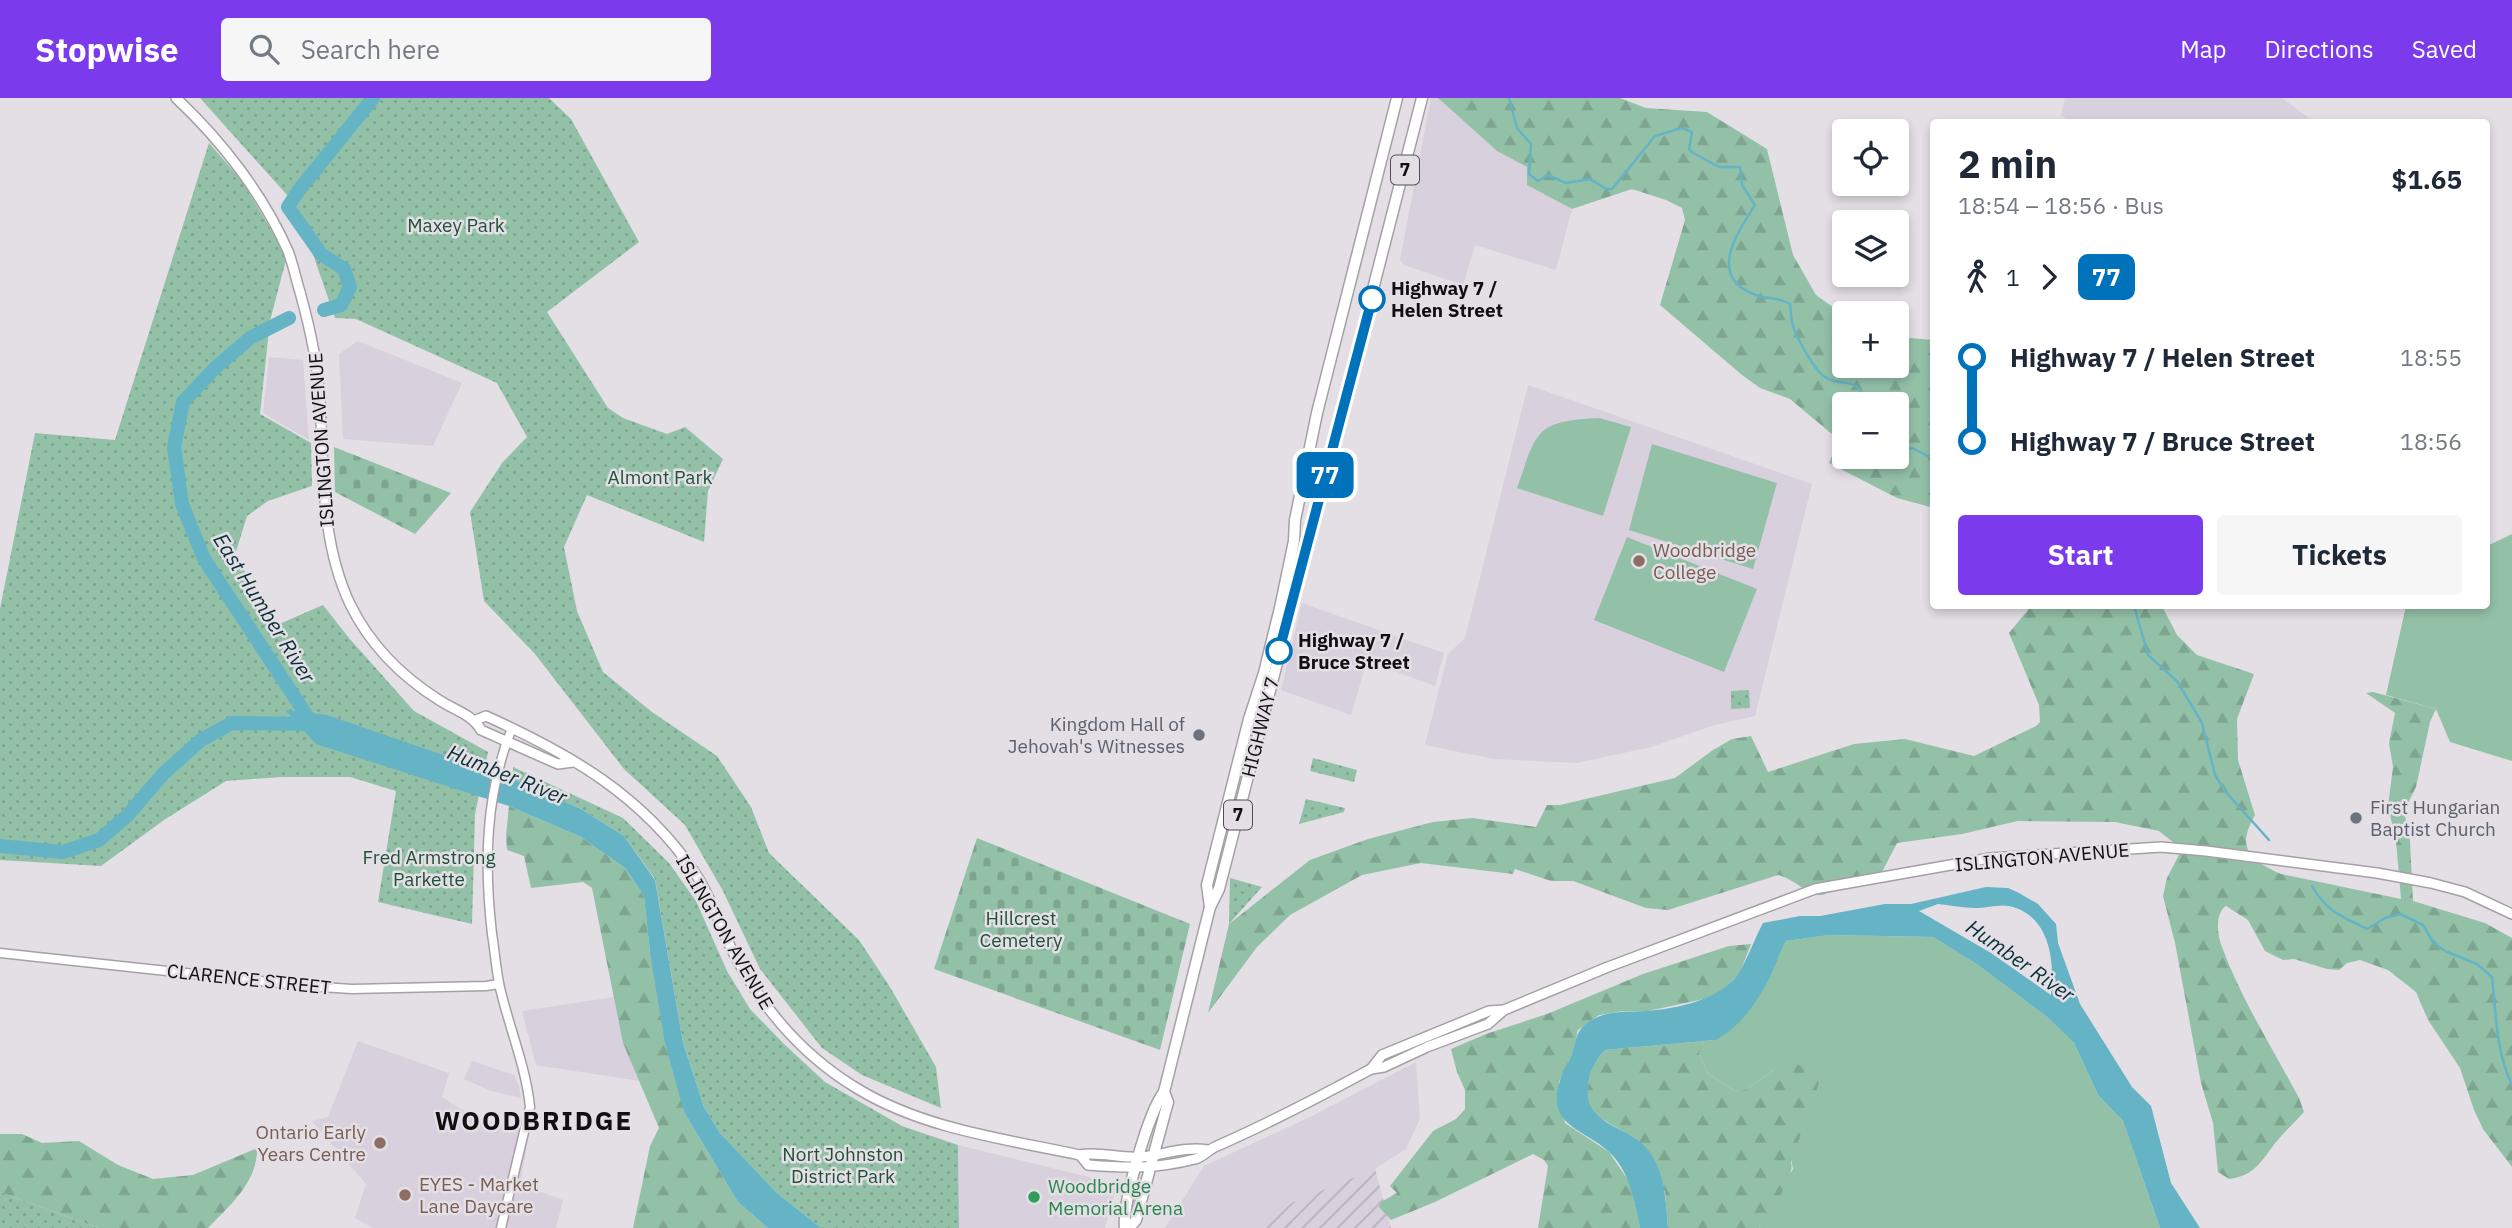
<!DOCTYPE html>
<html lang="en">
<head>
<meta charset="utf-8">
<style>
	body { margin:0; font-family:"IBM Plex Sans",sans-serif; background:#f6f6f7; color:#1f2937; height:100vh; display:flex; flex-direction:column; font-size:26px; white-space:nowrap }
	* { box-sizing:border-box; margin:0 }
	p { font-size:23px; color:#747a83 }
	.icon { flex:none; width:38px; height:38px; fill:none; stroke:currentColor; stroke-width:2; stroke-linecap:round; stroke-linejoin:round }
	.map { position:relative; flex:1; overflow:hidden }
	.side { position:absolute; left:1930px; top:21px; width:560px; height:490px; display:flex; flex-direction:column; background:#fff; border-radius:7px; box-shadow:0 4px 10px #0003 }
	.side>* { flex:none }
	.badge { padding:0 14px; border-radius:10px; font-size:24px; line-height:46px }
	.buttons { position:absolute; left:1832px; top:21px; display:grid; gap:14px }
	.buttons a { display:grid; place-items:center; width:77px; height:77px; border-radius:7px; background:#fff; box-shadow:0 4px 10px #0003; font-size:35px }
	.map>.badge { position:absolute; translate:-50% -50%; box-shadow:0 0 0 4px #fff }
	.legs { display:flex; align-items:center; gap:10px; height:77px; padding:0 28px; font-size:23px }
	.legs p { margin-inline-start:auto }
	.headline { display:flex; align-items:center; justify-content:space-between; height:119px; padding:0 28px }
	h1 { font-size:38px; font-weight:700; line-height:52px }
	.primary-button { display:flex; gap:14px; margin-top:auto; padding:14px 28px }
	.primary-button a { flex:1; height:80px; border-radius:7px; background:#7c3aed; color:#fff; font-size:28px; font-weight:700; line-height:80px; text-align:center }
	.primary-button a+a { background:#f6f6f7; color:#1f2937 }
	ul { padding:0 28px; list-style:none }
	li { display:flex; align-items:center; gap:24px; height:84px; font-size:26px }
	li i { display:grid; place-items:center; width:10px; height:100%; margin:0 9px; background:currentColor }
	li i::after { content:''; width:18px; height:18px; margin:-9px; border:5px solid; border-radius:50%; background:#fff }
	li p { margin-inline-start:auto }
	li:first-child i { background:linear-gradient(#0000 50%,currentColor 0) }
	li:last-child i { background:linear-gradient(currentColor 50%,#0000 0) }
	header { display:flex; align-items:center; gap:42px; box-sizing:border-box; height:98px; padding:0 35px; background:#7c3aed; color:#fff }
	header strong { font-size:33px }
	nav { display:flex; gap:38px; margin-inline-start:auto; font-size:24px }
	.search { width:490px; height:63px; background:#f6f6f7; display:flex; align-items:center; gap:18px; box-sizing:border-box; padding:0 24px; border-radius:7px; color:#747a83; font-size:26px }
	.map>svg:first-child { display:block }
</style>
</head>
<body>
<header>
<strong>Stopwise</strong>
<div class="search"><svg class="icon" aria-label="search" viewBox="0 0 24 24"><circle cx="10" cy="10" r="6"/><path d="M15 15l6 6"/></svg>Search here</div>
<nav><a>Map</a><a>Directions</a><a>Saved</a></nav>
</header>
<div class="map">
<svg width="2512" height="1130" viewBox="0 0 2512 1130">
	<defs>
		<pattern id="industrial-furrows" width="10" height="10" patternUnits="userSpaceOnUse" patternTransform="scale(1.75)"><rect width="10" height="10" fill="#d8d0dc"/><path d="M-1 1l2-2M0 10L10 0M9 11l2-2" fill="none" stroke="#b8b1bc"/></pattern>
		<pattern id="forest-firs" width="22" height="20" patternUnits="userSpaceOnUse" patternTransform="scale(1.75)"><rect width="22" height="20" fill="#93c1a8"/><path d="M5 1l3.5 6h-7zM16 11l3.5 6h-7z" fill="#7ea590"/></pattern>
		<pattern id="cemetery-stones" width="16" height="16" patternUnits="userSpaceOnUse" patternTransform="scale(1.75)"><rect width="16" height="16" fill="#93c1a8"/><path d="M2 7V4a2 2 0 0 1 4 0v3zM10 15v-3a2 2 0 0 1 4 0v3z" fill="#7ea590"/></pattern>
		<pattern id="park-dots" width="8" height="8" patternUnits="userSpaceOnUse" patternTransform="scale(1.75)"><rect width="8" height="8" fill="#93c1a8"/><path d="M2 2h.1M6 6h.1" fill="none" stroke="#7ea590" stroke-width="1.8" stroke-linecap="round"/></pattern>
	</defs>
	<rect width="100%" height="100%" fill="#e3dfe5"/>
	<g fill="#d8d0dc">
		<path d="M1431,0H1438L1497,53L1527,69V87L1572,111L1556,172L1475,147L1463,187L1404,167L1400,162Z"/>
		<path d="M2065,0H2282L2309,20L2308,24H2070L2061,17Z"/>
		<path d="M358,243L462,285L433,348L343,341L339,256Z"/>
		<path d="M269,259L303,262L309,342L263,315Z"/>
		<path d="M1528,287L1812,386L1755,618L1715,627L1651,649L1577,665L1494,661L1425,647L1448,556L1465,540Z"/>
		<path d="M1302,505L1444,555L1435,588L1367,563L1351,617L1281,592Z"/>
		<path d="M614,899L623,945L639,983L536,967L522,913Z"/>
		<path d="M358,943L449,975L442,999L467,1015L516,1033L534,1009L520,1086L563,1102L556,1130H373L355,1120L366,1086L312,1023L328,1019Z"/>
		<path d="M472,963L514,977L519,988L521,1000L491,993L464,981Z"/>
		<path d="M1416,964L1420,1021L1406,1051L1375,1071L1293,1104L1257,1130H1165L1204,1068L1308,1020Z"/>
		<path d="M958,1047L1117,1086L1105,1130H959Z"/>
	</g>
	<path fill="url(#industrial-furrows)" d="M1375,1071L1391,1130H1257L1293,1104Z"/>
	<g fill="#93c1a8">
		<path d="M1599,320L1631,329L1603,418L1517,390C1537,334 1534,323 1599,320Z"/>
		<path d="M1652,346L1777,385L1753,471L1629,432Z"/>
		<path d="M2512,436V663L2450,644L2436,611L2386,597L2406,508H2487V448Z"/>
		<path d="M1627,439L1757,491L1724,574L1594,522Z"/>
		<path d="M1829,837L1933,839L1978,867L2047,919L2074,945L2098,997L2123,1023L2160,1130H1759L1793,1071L1775,971L1747,991L1735,993L1708,976L1699,956L1704,943L1715,942L1771,877L1776,859L1786,843Z"/>
	</g>
	<g fill="url(#forest-firs)" fill-rule="evenodd">
		<path d="M1438,0H1620L1646,10L1707,14L1767,51L1793,157L1816,197L1844,217V268H1897V239L1934,242V410L1897,400L1829,365L1839,342L1790,301L1760,290L1742,277L1660,207L1685,122L1682,110L1666,102L1632,91L1572,111L1527,87V69L1497,53ZM1897,306V359H1844V306Z"/>
		<path d="M2028,508H2162L2177,537L2197,557L2254,576L2237,621L2238,662L2255,717C2236,750 2249,762 2281,776L2401,801L2396,743L2388,708L2393,669L2389,645L2395,615L2366,595L2373,594L2436,611L2430,624L2416,689L2404,713L2410,743L2413,803L2485,825L2512,840V1069L2483,1031L2474,1012L2460,970L2428,922L2416,894L2388,872L2360,862L2347,865L2339,872L2327,871L2294,861L2283,862L2265,853L2248,822L2226,808C2215,815 2217,837 2222,849C2241,901 2273,951 2299,1000L2304,1014C2295,1024 2285,1033 2276,1044C2262,1062 2255,1078 2229,1081L2218,1074L2213,1025L2201,985L2175,845L2163,798L2167,780L2182,751L2159,733L2115,724L2018,723L1962,736L1897,745L1881,776L1822,797C1805,796 1795,781 1778,777L1668,812L1646,810L1573,783H1551L1515,771L1513,776L1421,765L1362,777L1290,817L1257,849L1208,915L1229,826L1310,762L1368,741L1433,724L1472,720L1536,729L1547,707H1560L1675,680L1713,652L1732,641L1751,638L1768,674L1854,646L1905,641L1974,658L2036,628L2040,624L2039,607L2009,535L2028,512Z"/>
		<path d="M509,708L581,739L625,770L644,798L650,855L684,1014L738,1104L768,1130H633L650,1048L659,1030L623,945L592,790L583,784L531,790L524,758L507,752L506,737Z"/>
		<path d="M1751,846L1740,874L1726,890L1715,897L1704,901L1648,913H1623L1599,917L1578,932L1571,960L1559,984L1565,1025L1609,1054L1630,1085L1640,1130H1538L1548,1068L1544,1062L1533,1056L1435,1104L1391,1122L1379,1109L1381,1104L1397,1095L1390,1088L1433,1033L1456,1021L1465,1011V992L1457,974L1451,951L1486,936L1547,916L1643,876L1729,848Z"/>
		<path d="M1704,943L1699,956L1708,976L1735,993L1747,991L1775,971L1795,965L1813,975L1819,985L1791,1064C1796,1081 1768,1115 1759,1130H1668L1665,1094L1636,1041L1595,1017L1586,1001L1591,969L1605,952Z"/>
		<path d="M0,1036H22L42,1045L79,1043L118,1067L153,1081L193,1077L255,1051L257,1053C256,1086 229,1108 208,1130H98L0,1094Z"/>
	</g>
	<g fill="url(#cemetery-stones)">
		<path d="M334,349L451,395L415,436L335,394Z"/>
		<path d="M977,740L1190,826L1160,952L934,871Z"/>
	</g>
	<g fill="url(#park-dots)">
		<path d="M200,0H549L571,21L639,144L547,214L608,310L623,320L667,336L685,329L723,361L708,393L704,444L587,397L564,449L577,513L603,574L652,614L717,658L751,709L769,755L859,842L890,889L936,969L941,1010L862,977L822,950L760,871L723,793L685,727L624,671L535,556L484,503L470,414L502,365L527,339L497,285L356,221L335,220L296,107Z"/>
		<path d="M209,45L242,83L287,158L270,223L260,316L311,345L312,388L268,403L247,418L235,457L277,527L323,507L349,540L414,613L488,654L475,716L472,826L378,804L396,693L350,679H282L226,683L164,722L101,768L0,762V511L35,335L115,342Z"/>
		<path d="M1749,592L1750,610L1731,611V593Z"/>
		<path d="M1313,660L1357,672L1354,684L1310,673Z"/>
		<path d="M513,669L623,720L669,765L696,803L727,873L750,911L784,946L825,984L902,1028L958,1047L959,1130H821L777,1095L720,1035L704,1009L683,945L655,781L624,738L581,711L513,681Z"/>
		<path d="M1306,701L1345,710L1344,714L1299,726Z"/>
		<path d="M1230,780L1262,789L1229,826Z"/>
		<path d="M0,1094L98,1130H0Z"/>
	</g>
	<g fill="#64b4c6" fill-rule="evenodd">
		<path d="M285,612L327,617L513,681L581,711L624,738L655,782L683,945L704,1009L720,1035L777,1095L821,1130H768L738,1104L684,1014L665,945L650,855L644,798L625,770L581,739L509,708L316,646Z"/>
		<path d="M1986,789L2008,790L2019,795L2038,806L2056,826L2058,845L2080,906L2132,989L2151,1008L2171,1085L2200,1130H2160L2123,1023L2098,997L2074,945L2047,919L1978,867L1933,839L1829,837L1786,843C1779,855 1776,867 1770,879C1757,904 1741,929 1715,942L1605,952C1593,966 1590,971 1588,990C1583,1027 1630,1028 1648,1052C1665,1073 1666,1104 1668,1130H1640C1634,1104 1630,1072 1608,1053C1584,1031 1545,1027 1560,983C1562,974 1568,967 1571,959C1576,944 1575,932 1590,923C1607,912 1627,914 1646,913C1677,911 1724,901 1740,873C1749,857 1755,840 1763,825L1800,818H1820L1885,806H1911ZM1938,806C1950,807 1963,810 1976,810C1986,810 1999,806 2009,808C2050,817 2055,863 2051,897L1991,855L1919,813Z"/>
	</g>
	<g fill="none" stroke-linecap="round" stroke-linejoin="round">
		<g stroke="#64b4c6" stroke-width="2.5">
			<path d="M1509,0L1517,30L1531,46L1529,76L1538,83L1548,77L1566,85L1590,81L1606,91H1612L1655,38L1682,30L1692,34L1689,51L1692,54L1719,69H1740L1742,87L1755,107C1738,134 1707,177 1753,196C1766,202 1776,198 1790,206C1791,213 1791,221 1793,228C1796,239 1815,273 1825,279C1843,291 1858,275 1865,306"/>
			<path d="M1897,353L1912,350L1934,361"/>
			<path d="M2134,508L2148,557L2177,583L2202,625L2215,677L2225,693L2269,742"/>
			<path d="M2312,788C2326,813 2342,819 2367,831L2385,820L2400,816L2423,827L2433,844L2445,853L2477,866L2492,879C2496,915 2496,954 2512,987"/>
		</g>
		<g stroke="#64b4c6" stroke-width="14">
			<path d="M324,212L341,207L350,189L344,171L321,156L288,109L299,92L373,0"/>
			<path d="M289,220L250,240L215,270L183,304L174,349L182,406L204,461L311,624"/>
			<path d="M0,748L63,754L99,742L127,718L163,676L201,642L232,625L315,626"/>
		</g>
		<defs>
			<g id="tertiary">
				<path d="M0,855L306,888L352,891L486,888L499,886"/>
				<path d="M501,1130L530,1009C526,969 509,929 500,890C496,872 495,854 492,836C484,766 485,697 512,630"/>
			</g>
			<g id="secondary">
				<path d="M176,0C221,42 263,96 288,153C293,166 296,181 300,194C310,230 318,265 320,303C324,372 320,442 350,506C370,547 401,578 439,602C454,612 472,616 481,632L558,666L573,664"/>
				<path d="M476,622L486,618C570,656 642,697 695,775C710,797 718,822 729,846C758,905 801,957 858,991C924,1031 1005,1041 1080,1057C1100,1053 1120,1061 1141,1059C1164,1057 1184,1048 1208,1052"/>
				<path d="M1371,971L1382,957L1489,913L1504,912"/>
				<path d="M1080,1057L1088,1067C1127,1070 1156,1071 1195,1061C1203,1059 1209,1051 1217,1048C1270,1025 1321,998 1371,971L1384,969L1427,949L1488,926L1504,912L1608,869L1815,791L1990,760L2161,749L2206,753L2377,775L2431,785L2465,794L2512,816"/>
			</g>
			<g id="primary">
				<path d="M1210,809L1207,787L1249,621L1264,575L1280,510L1294,443L1295,422L1317,315L1397,0"/>
				<path d="M1125,1130C1122,1105 1149,1013 1164,994L1210,809L1219,791L1422,0"/>
				<path d="M1129,1130L1136,1122L1168,1004L1164,994"/>
			</g>
		</defs>
		<use href="#tertiary" stroke="#a4a0a6" stroke-width="11"/>
		<use href="#secondary" stroke="#a4a0a6" stroke-width="12"/>
		<use href="#primary" stroke="#a4a0a6" stroke-width="13"/>
		<use href="#tertiary" stroke="#fff" stroke-width="8"/>
		<use href="#secondary" stroke="#fff" stroke-width="9"/>
		<use href="#primary" stroke="#fff" stroke-width="10"/>
	</g>
	<g fill="none" stroke-linecap="round" stroke-linejoin="round">
		<defs>
			<path id="line-1" d="M1279,553L1372,201"/>
		</defs>
		<use href="#line-1" stroke="#fff" stroke-width="16"/>
		<use href="#line-1" stroke="#0072bc" stroke-width="10"/>
	</g>
	<g fill="#fff" stroke="#0072bc" stroke-width="3.5">
		<circle cx="1372" cy="201" r="12"/>
		<circle cx="1279" cy="553" r="12"/>
	</g>
	<g fill="#8d6e63" stroke="#e3dfe5" stroke-width="2.5">
		<circle cx="1639" cy="463" r="7"/>
		<circle cx="380" cy="1045" r="7"/>
		<circle cx="405" cy="1097" r="7"/>
	</g>
	<g fill="#6b7280" stroke="#e3dfe5" stroke-width="2.5">
		<circle cx="1199" cy="637" r="7"/>
		<circle cx="2356" cy="720" r="7"/>
	</g>
	<circle fill="#2e9e5b" stroke="#e3dfe5" stroke-width="2.5" cx="1034" cy="1099" r="7"/>
	<g text-anchor="middle" stroke-width="5" stroke-linejoin="round" paint-order="stroke">
		<g fill="#e3dfe5" stroke="#504d51" stroke-width="2">
			<rect x="1391" y="57.5" width="28" height="29" rx="5"/>
			<rect x="1224" y="702.5" width="28" height="29" rx="5"/>
		</g>
		<g font-size="18" font-weight="bold" fill="#110f11">
			<text x="1405" y="78">7</text>
			<text x="1238" y="723">7</text>
		</g>
		<g font-size="19" fill="#1f5139" stroke="#e3dfe5">
			<text x="456" y="134">Maxey Park</text>
			<text x="660" y="386">Almont Park</text>
			<text x="429" y="766">Fred Armstrong<tspan x="429" dy="22">Parkette</tspan></text>
			<text x="1021" y="827">Hillcrest<tspan x="1021" dy="22">Cemetery</tspan></text>
			<text x="843" y="1063">Nort Johnston<tspan x="843" dy="22">District Park</tspan></text>
		</g>
		<g font-size="19" font-weight="bold" fill="#110f11" stroke="#e3dfe5" text-anchor="start">
			<text x="1391" y="197">Highway 7 /<tspan x="1391" dy="22">Helen Street</tspan></text>
			<text x="1298" y="549">Highway 7 /<tspan x="1298" dy="22">Bruce Street</tspan></text>
		</g>
		<g font-size="19" fill="#110f11" stroke="#e3dfe5">
			<text transform="translate(321 342) rotate(-94)" y="7">ISLINGTON AVENUE</text>
			<text transform="translate(1260 629) rotate(-76)" y="7">HIGHWAY 7</text>
			<text transform="translate(2042 759) rotate(-5)" y="7">ISLINGTON AVENUE</text>
			<text transform="translate(725 834) rotate(60)" y="7">ISLINGTON AVENUE</text>
			<text transform="translate(249 881) rotate(6)" y="7">CLARENCE STREET</text>
		</g>
		<g font-size="19" fill="#785e54" stroke="#e3dfe5" text-anchor="start">
			<text x="1653" y="459">Woodbridge<tspan x="1653" dy="22">College</tspan></text>
			<text x="366" y="1041" text-anchor="end">Ontario Early<tspan x="366" dy="22">Years Centre</tspan></text>
			<text x="419" y="1093">EYES - Market<tspan x="419" dy="22">Lane Daycare</tspan></text>
		</g>
		<g font-size="19" fill="#5b616d" stroke="#e3dfe5" text-anchor="end">
			<text x="1185" y="633">Kingdom Hall of<tspan x="1185" dy="22">Jehovah's Witnesses</tspan></text>
			<text x="2370" y="716" text-anchor="start">First Hungarian<tspan x="2370" dy="22">Baptist Church</tspan></text>
		</g>
		<g font-size="19" fill="#27864d" stroke="#e3dfe5" text-anchor="start">
			<text x="1048" y="1095">Woodbridge<tspan x="1048" dy="22">Memorial Arena</tspan></text>
		</g>
		<g font-size="21" font-style="italic" fill="#083038" stroke="#e3dfe5">
			<text transform="translate(264 510) rotate(58)" y="7">East Humber River</text>
			<text transform="translate(507 677) rotate(22)" y="7">Humber River</text>
			<text transform="translate(2020 863) rotate(35)" y="7">Humber River</text>
		</g>
		<g font-size="26" font-weight="bold" letter-spacing="2" fill="#110f11" stroke="#e3dfe5">
			<text x="534" y="1032">WOODBRIDGE</text>
		</g>
	</g>
</svg>
<div class="buttons">
<a><svg class="icon" aria-label="locate" viewBox="0 0 24 24"><circle cx="12" cy="12" r="6"/><path d="M12 2v4M12 18v4M2 12h4M18 12h4"/></svg></a>
<a><svg class="icon" aria-label="layers" viewBox="0 0 24 24"><path d="M12 4l9 5-9 5-9-5zM3 14l9 5 9-5"/></svg></a>
<a>+</a>
<a>−</a>
</div>
<b class="badge" style="left:1325px;top:377px;background:#0072bc;color:#fff">77</b>
<section class="side">
<div class="headline"><div><h1>2 min</h1><p>18:54 – 18:56 · Bus</p></div><b>$1.65</b></div>
<div class="legs"><svg class="icon" aria-label="walk" viewBox="0 0 24 24"><circle cx="13" cy="4" r="2"/><path d="M13 8l-2 6 4 7M11 14l-3 7M7 12l3-4h3l4 4"/></svg>1<svg class="icon" aria-label="forward" viewBox="0 0 24 24"><path d="M9 5l7 7-7 7"/></svg><b class="badge" style="background:#0072bc;color:#fff">77</b></div>
<ul>
<li><i style="color:#0072bc"></i><b>Highway 7 / Helen Street</b><p>18:55</p></li>
<li><i style="color:#0072bc"></i><b>Highway 7 / Bruce Street</b><p>18:56</p></li>
</ul>
<div class="primary-button"><a>Start</a><a>Tickets</a></div>
</section>
</div>
</body>
</html>
